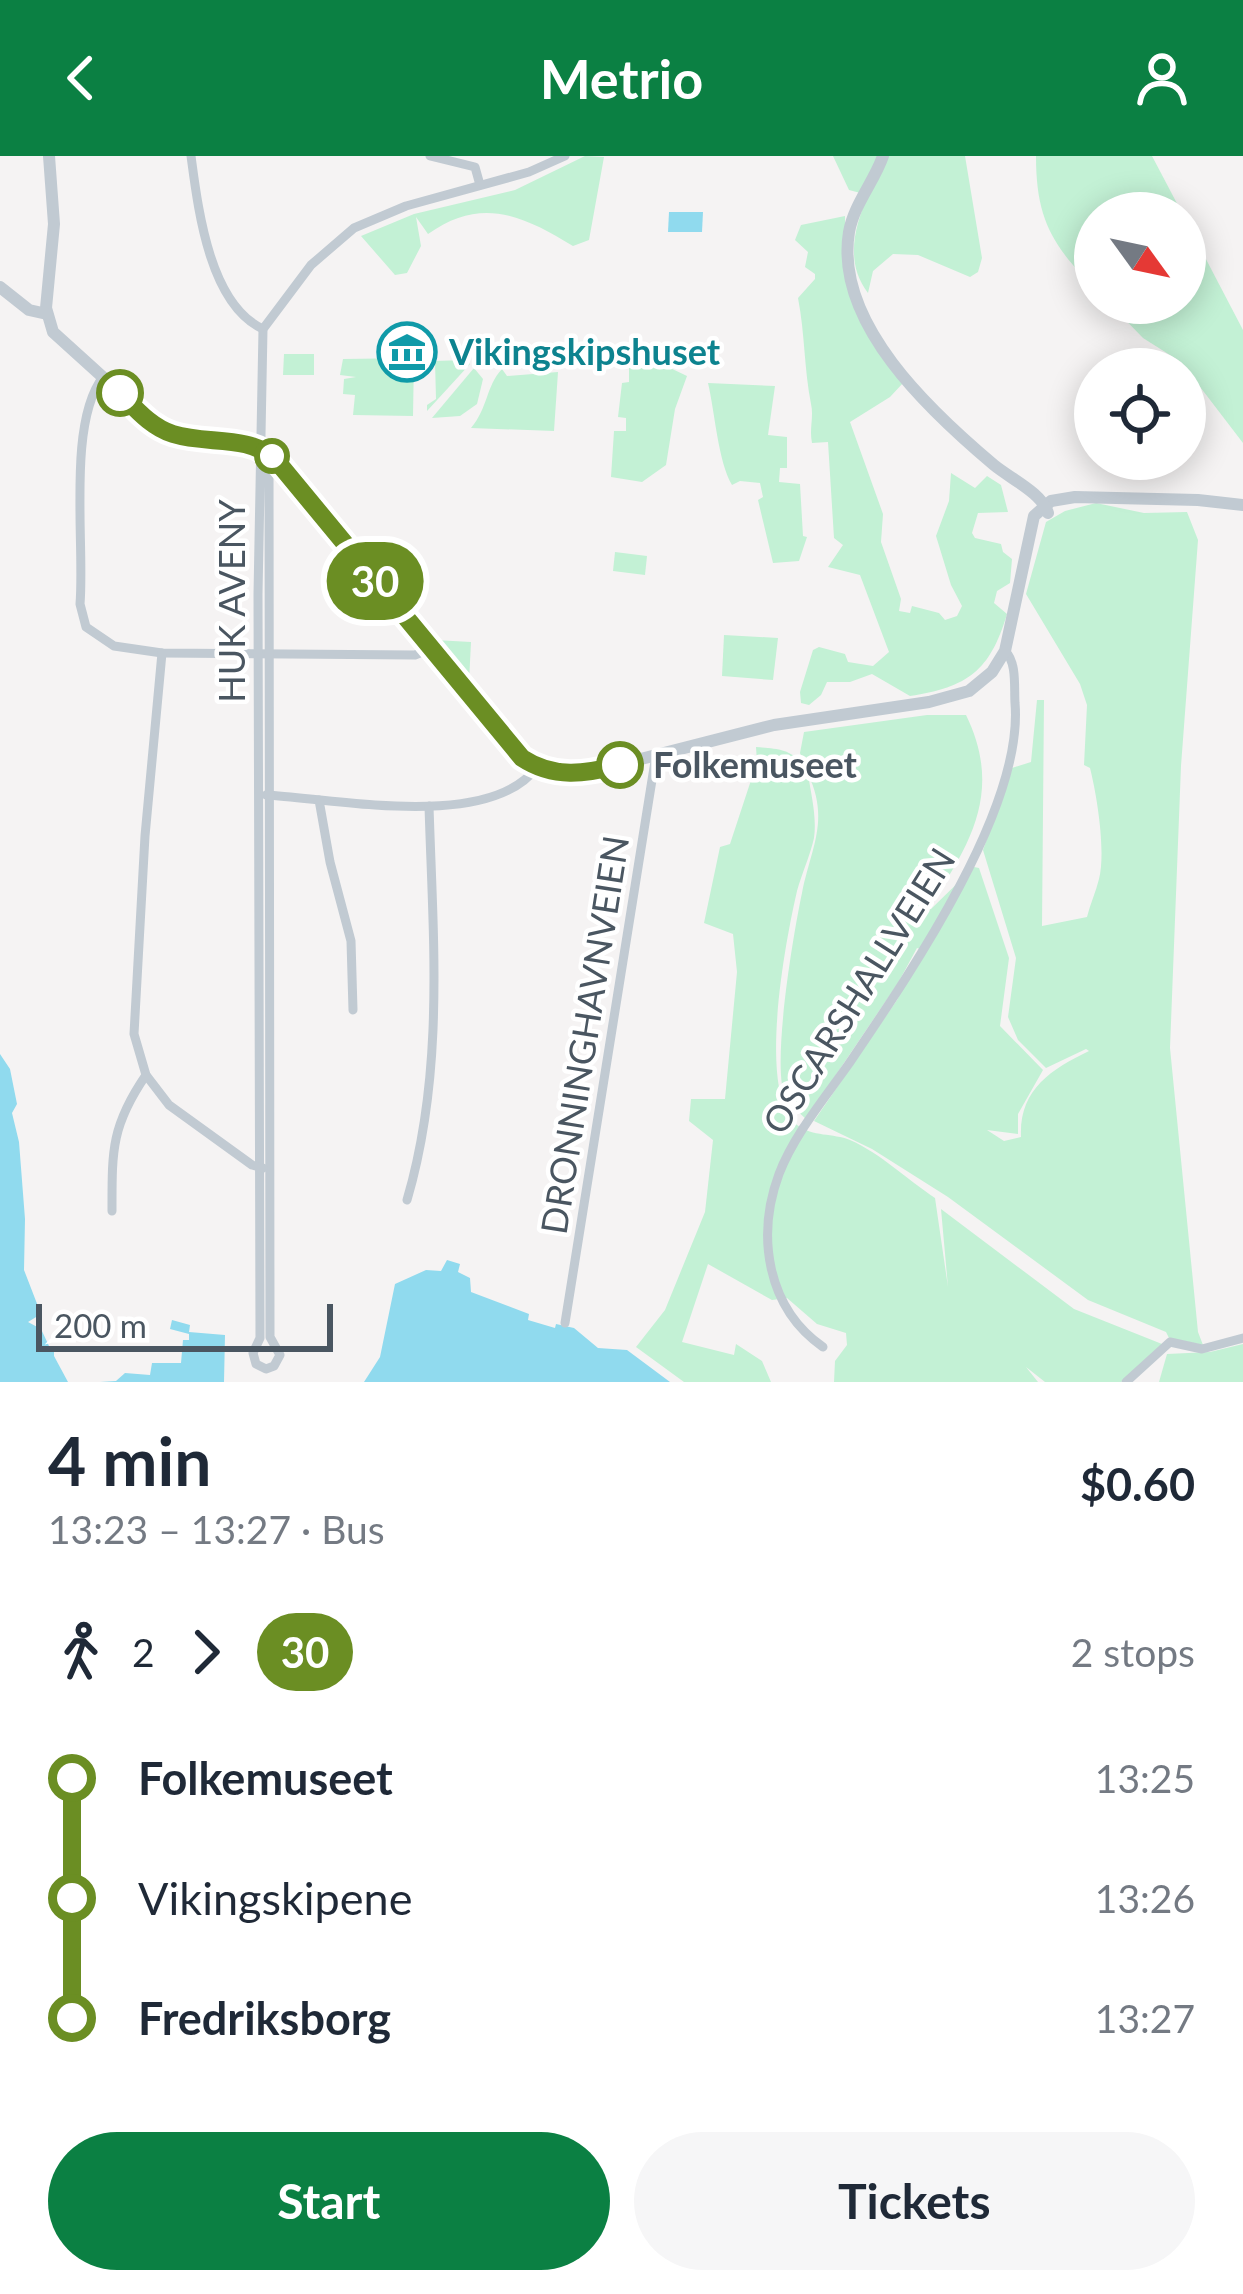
<!DOCTYPE html>
<html lang="en">
<head>
<meta charset="utf-8">
<style>
	body { margin:0; font-family:Lato,sans-serif; background:#f6f6f7; color:#1f2937; height:100vh; display:flex; flex-direction:column; font-size:45px; white-space:nowrap }
	* { box-sizing:border-box; margin:0 }
	p { font-size:39px; color:#747a83 }
	.icon { flex:none; width:66px; height:66px; fill:none; stroke:currentColor; stroke-width:2; stroke-linecap:round; stroke-linejoin:round }
	.map { position:relative; height:1226px; overflow:hidden }
	.sheet { display:flex; flex-direction:column; background:#fff; flex:1 }
	.sheet>* { flex:none }
	.badge { padding:0 24px; border-radius:39px; font-size:42px; line-height:78px }
	.needle { width:78px; rotate:123deg }
	.controls { position:absolute; left:1074px; top:36px; display:grid; gap:24px }
	.controls a { display:grid; place-items:center; width:132px; height:132px; border-radius:50%; background:#fff; box-shadow:0 6px 30px #0003; font-size:60px }
	.scale { position:absolute; left:36px; bottom:30px; width:297px; box-sizing:border-box; padding-left:12px; border:6px solid #4a5661; border-top:0; font-size:33px; line-height:42px; white-space:nowrap; color:#4a5661; -webkit-text-stroke:9px #fff; paint-order:stroke }
	.map>.badge { position:absolute; translate:-50% -50%; box-shadow:0 0 0 6px #fff }
	.legs { display:flex; align-items:center; gap:18px; height:132px; padding:0 48px; font-size:39px }
	.legs p { margin-inline-start:auto }
	.overview { display:flex; align-items:center; justify-content:space-between; height:204px; padding:0 48px }
	h1 { font-size:66px; font-weight:700; line-height:90px }
	.primary-button { display:flex; gap:24px; margin-top:auto; padding:24px 48px }
	.primary-button a { flex:1; height:138px; border-radius:72px; background:#0b8043; color:#fff; font-size:48px; font-weight:700; line-height:138px; text-align:center }
	.primary-button a+a { background:#f6f6f7; color:#1f2937 }
	ul { padding:0 48px; list-style:none }
	li { display:flex; align-items:center; gap:42px; height:120px; font-size:45px }
	li i { display:grid; place-items:center; width:18px; height:100%; margin:0 15px; background:currentColor }
	li i::after { content:''; width:30px; height:30px; margin:-15px; border:9px solid; border-radius:50%; background:#fff }
	li p { margin-inline-start:auto }
	li:first-child i { background:linear-gradient(#0000 50%,currentColor 0) }
	li:last-child i { background:linear-gradient(currentColor 50%,#0000 0) }
	header { display:flex; justify-content:space-between; align-items:center; height:156px; padding:0 48px; background:#0b8043; color:#fff; font-size:54px; font-weight:700 }
	.map>svg:first-child { display:block }
</style>
</head>
<body>
<header><svg class="icon" aria-label="back" viewBox="0 0 24 24"><path d="M15 5l-7 7 7 7"/></svg>Metrio<svg class="icon" aria-label="person" viewBox="0 0 24 24"><circle cx="12" cy="8" r="4"/><path d="M4 21q1-7 8-7t8 7"/></svg></header>
<div class="map">
<svg width="1243" height="1226" viewBox="0 0 1243 1226">
	<rect width="100%" height="100%" fill="#f5f3f3"/>
	<g fill="#c3f1d5">
		<path d="M585,0L604,1L589,84L573,90C522,59 481,40 428,78L416,61L421,90L407,117L395,119L361,80L414,58L515,34Z"/>
		<path d="M833,0H965L982,102L978,116L970,121L918,99L893,98L873,115L868,137C845,107 854,72 868,39L849,34Z"/>
		<path d="M1036,0H1152L1182,57H1095V133C1052,89 1036,63 1036,0Z"/>
		<path d="M845,60L846,127L903,227L890,241L850,266L883,358L881,386L901,443L899,455L910,457L912,450L939,457L945,464L957,460L962,450L951,429L936,380L949,345L951,317L975,332L987,320L1001,329L1008,356L978,357L972,377L975,382L1001,388L1003,396L1012,403L1010,427L997,435L994,447L1007,458C990,515 968,531 910,540L872,518L850,526H827L821,539L809,549L801,547L800,536L813,494L819,491L845,498L848,506L873,510L889,496L860,419L828,411L843,389L834,382L828,286L812,287C809,273 814,261 811,248C804,213 805,178 798,142L815,123V118L805,111L808,96L795,84L801,69Z"/>
		<path d="M1185,63L1243,174V287L1181,206L1143,182L1109,147H1185Z"/>
		<path d="M284,198H314V219H283Z"/>
		<path d="M414,202L413,260L353,259L355,239L343,238L344,223L356,221L340,219L343,203Z"/>
		<path d="M465,204L470,208L427,255V249L436,243L435,205Z"/>
		<path d="M629,209H664L687,220L675,253L666,309L642,326L611,321L614,275H626V262L618,261L622,227L629,226Z"/>
		<path d="M474,212L483,223L477,248L460,260L432,262Z"/>
		<path d="M502,213L507,220L558,216L554,275L471,272C488,252 486,230 502,213Z"/>
		<path d="M708,227L775,230L768,279L787,281V312H780L779,326L800,328L803,380L807,381L799,405L773,407L758,344L763,341L760,327L740,325L732,329C718,305 715,257 708,227Z"/>
		<path d="M1096,347L1144,357L1187,356L1198,384L1181,610L1170,892L1198,1176L1203,1189L1169,1182L1166,1176L1088,1144L948,1041L872,993L814,965L897,844L923,794L917,792L898,827L806,963C800,957 790,950 786,943C770,914 794,774 802,737C811,692 830,664 808,618C811,638 817,661 814,682C810,700 802,717 797,735C786,783 756,937 797,969C813,981 833,977 850,984C880,997 908,1024 935,1042L948,1131L941,1053L1074,1153L1162,1188L1121,1226H1045L1026,1211L1038,1226H834L835,1205L847,1189L846,1177L817,1168L787,1142L772,1144L708,1108L682,1186L734,1199L736,1188L762,1205L771,1226H684L636,1191L665,1154L705,1056L713,984L689,965L691,943H725L737,816L733,778L704,767L720,691L730,688L757,606L756,591C777,593 792,592 805,612L800,597L804,576L927,559H966C1003,635 971,688 928,752L920,756L931,753L974,711L979,712L1009,802L1000,870L1043,914L1018,958V978L987,974L1004,985L1021,981C1019,934 1050,914 1089,895L1086,893L1046,912L1018,884L1008,861L1016,802L983,694L1012,612L1031,606L1037,544H1044L1042,770L1087,761C1090,748 1096,736 1099,723C1106,695 1097,640 1090,612L1084,609L1087,549L1080,528L1026,438L1046,366L1065,355Z"/>
		<path d="M615,396L647,400L645,419L613,415Z"/>
		<path d="M724,479L778,482L773,524L722,520Z"/>
		<path d="M435,484L471,486L469,526Z"/>
		<path d="M1243,1188V1226H1159L1167,1198L1210,1196Z"/>
	</g>
	<g fill="#90daee">
		<path d="M669,56H703L702,76H668Z"/>
		<path d="M0,898L10,913L17,948L12,957L19,986L25,1063L24,1114L41,1158L28,1166L41,1173L49,1190H54V1200L68,1226H0Z"/>
		<path d="M447,1104L460,1108L458,1116L470,1122L471,1136L529,1158L528,1164L555,1172L556,1168L574,1172L598,1192L627,1194L670,1226H364L380,1201L395,1128L426,1114L441,1115Z"/>
		<path d="M172,1164L190,1169L189,1176L225,1179L224,1226H100L116,1225L125,1217L150,1219L152,1207H181L183,1184H189V1178L170,1173Z"/>
	</g>
	<g fill="none" stroke-linecap="round" stroke-linejoin="round">
		<g stroke="#c1cad2" stroke-width="9">
			<path d="M191,0C198,52 209,148 263,173"/>
			<path d="M430,0L475,11L480,29"/>
			<path d="M103,221C67,267 85,389 80,448L86,471L114,490L162,497L415,499L430,493"/>
			<path d="M269,299L270,1181L280,1199L274,1210L266,1213L256,1208L253,1197L260,1182L258,438L263,173L311,109L354,72L406,50L529,16L565,0"/>
			<path d="M162,497L145,680L134,878L146,919L169,949L252,1009L263,1012"/>
			<path d="M266,639C337,643 490,675 537,611"/>
			<path d="M319,644L330,706L351,785L353,854"/>
			<path d="M407,1044C445,915 433,782 429,650"/>
			<path d="M112,1055C112,995 111,970 146,919"/>
			<path d="M565,1167L656,599"/>
			<path d="M823,1191C767,1152 756,1080 779,1018C794,979 824,943 848,909C907,822 1024,653 1015,547C1014,531 1017,506 1005,495"/>
			<path d="M1126,1226L1170,1186L1202,1193L1243,1182"/>
		</g>
		<g stroke="#c1cad2" stroke-width="12">
			<path d="M49,0L54,68L46,152L53,176L159,272L179,280L256,290L294,322L508,590C534,614 559,621 594,615L774,569L929,546L969,535L992,516L1005,495L1034,360L1051,345L1075,341L1198,344L1243,349"/>
			<path d="M883,0C874,26 854,48 849,76C834,167 931,256 994,309C1011,323 1042,337 1048,357"/>
			<path d="M0,131L29,154L47,158"/>
		</g>
	</g>
	<g fill="none" stroke-linecap="round" stroke-linejoin="round">
		<defs>
			<path id="line-1" d="M120,237C136,253 151,271 173,278C208,289 246,278 275,303L522,602C554,623 585,618 620,609"/>
		</defs>
		<use href="#line-1" stroke="#fff" stroke-width="27"/>
		<use href="#line-1" stroke="#6b8e23" stroke-width="18"/>
	</g>
	<defs>
		<symbol id="museum-ring" viewBox="-11 -11 22 22"><circle r="9.5" fill="#fff" stroke="#0f9aa8" stroke-width="1.5"/><path d="M0-6L6-3V-2H-6V-3ZM-5-1h2V3h-2ZM-1-1h2V3h-2ZM3-1h2V3H3ZM-6 4H6V6H-6Z" fill="#0f9aa8"/></symbol>
	</defs>
	<g fill-rule="evenodd">
		<use href="#museum-ring" x="374" y="163" width="66" height="66"/>
	</g>
	<g fill="#fff" stroke="#6b8e23" stroke-width="6">
		<circle cx="120" cy="237" r="21"/>
		<circle cx="272" cy="300" r="15"/>
		<circle cx="620" cy="609" r="21"/>
	</g>
	<g text-anchor="middle" stroke-width="9" stroke-linejoin="round" paint-order="stroke">
		<g font-size="36" font-weight="bold" fill="#0d838f" stroke="#fff" text-anchor="start">
			<text x="449" y="209">Vikingskipshuset</text>
		</g>
		<g font-size="36" fill="#4a5661" stroke="#fff">
			<text transform="translate(232 445) rotate(-90)" y="13">HUK AVENY</text>
			<text transform="translate(859 835) rotate(-58)" y="13">OSCARSHALLVEIEN</text>
			<text transform="translate(585 879) rotate(-81)" y="13">DRONNINGHAVNVEIEN</text>
		</g>
		<g font-size="36" font-weight="bold" fill="#4a5661" stroke="#fff" text-anchor="start">
			<text x="653" y="622">Folkemuseet</text>
		</g>
	</g>
</svg>
<div class="controls">
<a><svg class="needle" viewBox="-14 -14 28 28"><path d="M0-13l5 13h-10z" fill="#e53935"/><path d="M0 13l5-13h-10z" fill="#747a83"/></svg></a>
<a><svg class="icon" aria-label="locate" viewBox="0 0 24 24"><circle cx="12" cy="12" r="6"/><path d="M12 2v4M12 18v4M2 12h4M18 12h4"/></svg></a>
</div>
<div class="scale">200 m</div>
<b class="badge" style="left:375px;top:425px;background:#6b8e23;color:#fff">30</b>
</div>
<section class="sheet">
<div class="overview"><div><h1>4 min</h1><p>13:23 – 13:27 · Bus</p></div><b>$0.60</b></div>
<div class="legs"><svg class="icon" aria-label="walk" viewBox="0 0 24 24"><circle cx="13" cy="4" r="2"/><path d="M13 8l-2 6 4 7M11 14l-3 7M7 12l3-4h3l4 4"/></svg>2<svg class="icon" aria-label="forward" viewBox="0 0 24 24"><path d="M9 5l7 7-7 7"/></svg><b class="badge" style="background:#6b8e23;color:#fff">30</b><p>2 stops</p></div>
<ul>
<li><i style="color:#6b8e23"></i><b>Folkemuseet</b><p>13:25</p></li>
<li><i style="color:#6b8e23"></i><span>Vikingskipene</span><p>13:26</p></li>
<li><i style="color:#6b8e23"></i><b>Fredriksborg</b><p>13:27</p></li>
</ul>
<div class="primary-button"><a>Start</a><a>Tickets</a></div>
</section>
</body>
</html>
